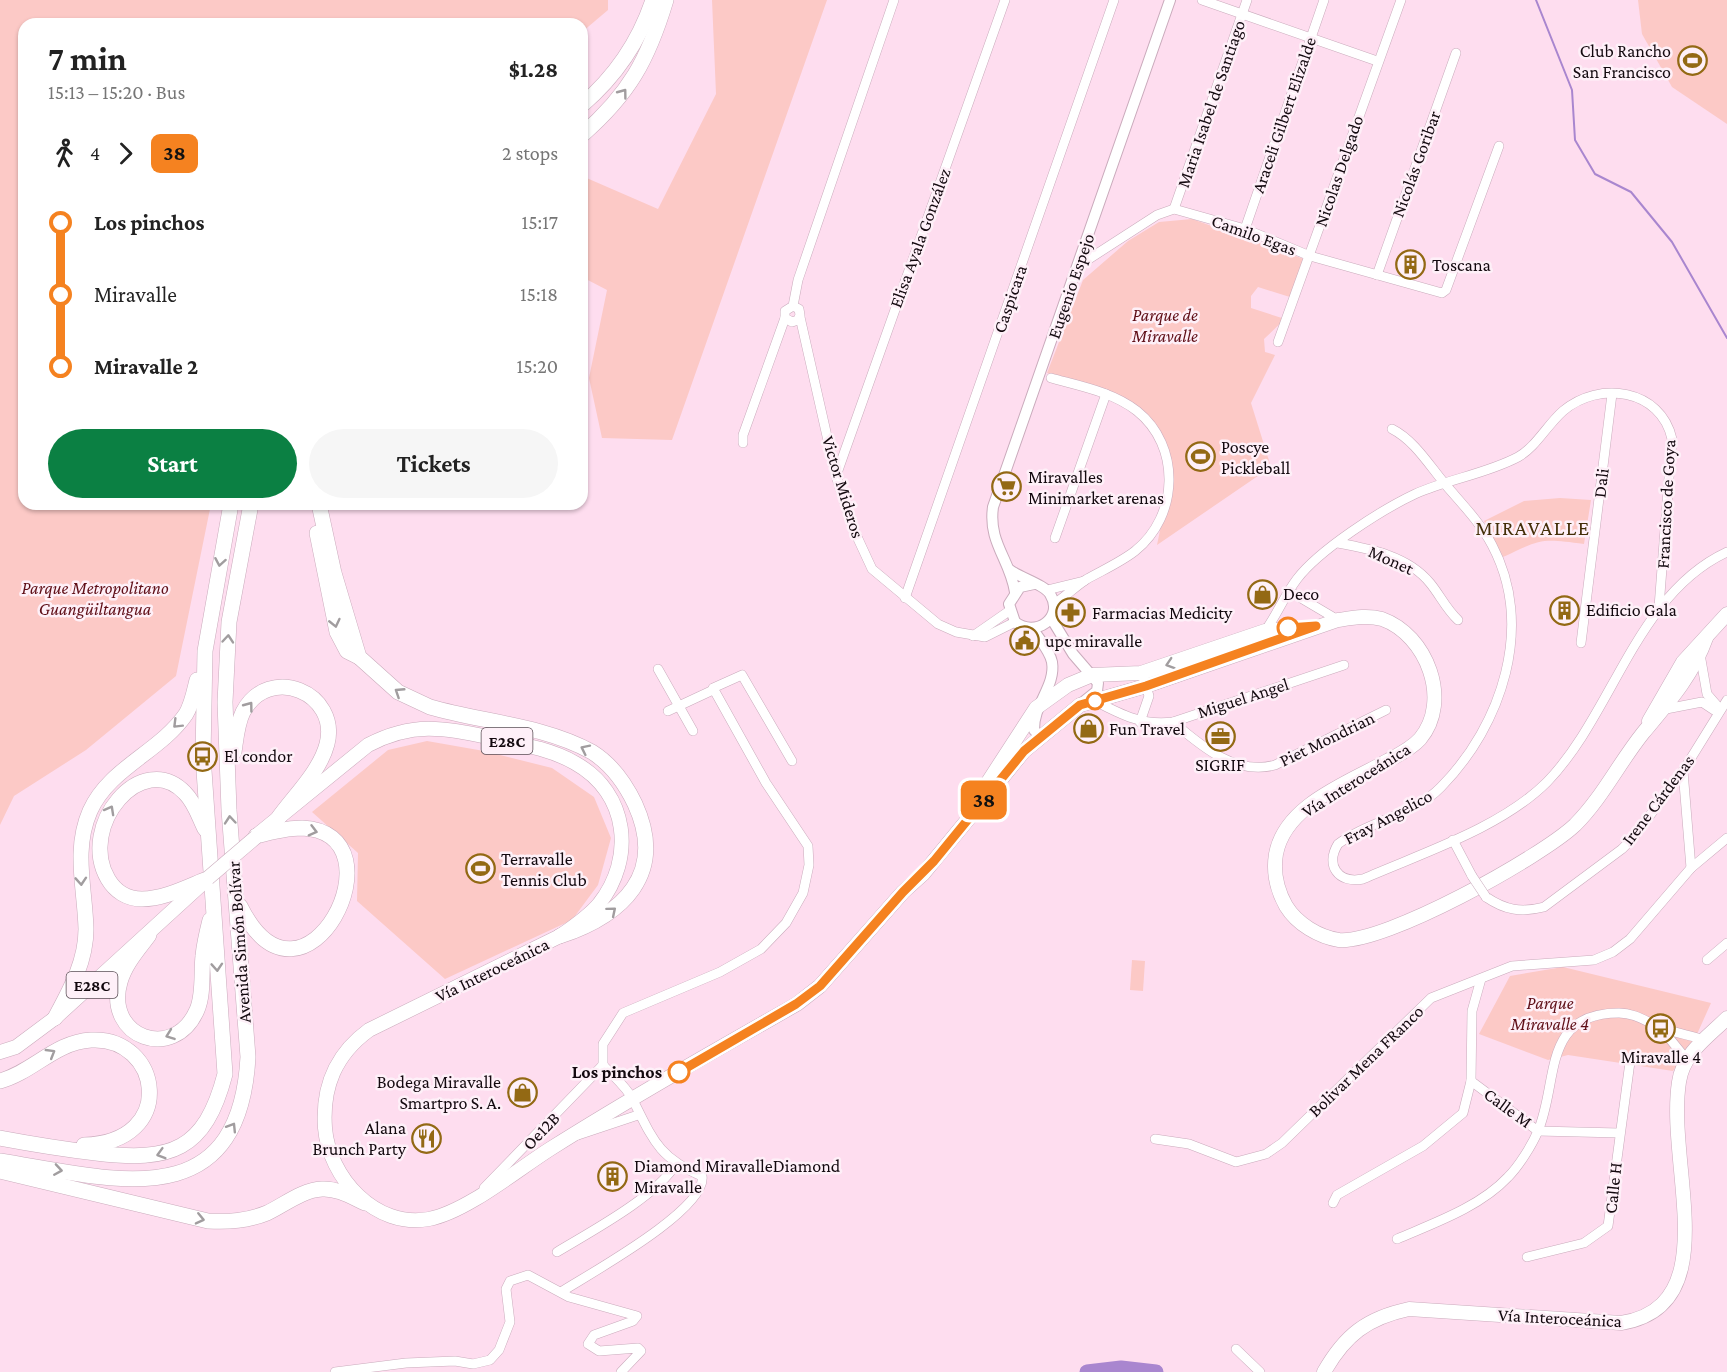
<!DOCTYPE html>
<html lang="en">
<head>
<meta charset="utf-8">
<style>
	body { margin:0; font-family:"Crimson Pro",serif; background:#f6f6f6; color:#222; height:100vh; display:flex; flex-direction:column; font-size:22px; white-space:nowrap }
	* { box-sizing:border-box; margin:0 }
	p { font-size:20px; color:#767676 }
	.icon { flex:none; width:33px; height:33px; fill:none; stroke:currentColor; stroke-width:2; stroke-linecap:round; stroke-linejoin:round }
	.map { position:relative; flex:1; overflow:hidden }
	.sheet { position:absolute; left:18px; top:18px; width:570px; height:492px; display:flex; flex-direction:column; background:#fff; border-radius:18px; box-shadow:0 2px 4px #0004 }
	.sheet>* { flex:none }
	.badge { padding:0 12px; border-radius:9px; font-size:21px; line-height:39px }
	.map>.badge { position:absolute; translate:-50% -50%; box-shadow:0 0 0 3px #fff }
	.legs { display:flex; align-items:center; gap:9px; height:66px; padding:0 30px; font-size:20px }
	.legs p { margin-inline-start:auto }
	.summary { display:flex; align-items:center; justify-content:space-between; height:102px; padding:0 30px }
	h1 { font-size:33px; font-weight:700; line-height:45px }
	.action { display:flex; gap:12px; margin-top:auto; padding:12px 30px }
	.action a { flex:1; height:69px; border-radius:36px; background:#0b8043; color:#fff; font-size:24px; font-weight:700; line-height:69px; text-align:center }
	.action a+a { background:#f6f6f6; color:#222 }
	ul { padding:0 30px; list-style:none }
	li { display:flex; align-items:center; gap:21px; height:72px; font-size:22px }
	li i { display:grid; place-items:center; width:9px; height:100%; margin:0 8px; background:currentColor }
	li i::after { content:''; width:15px; height:15px; margin:-8px; border:4px solid; border-radius:50%; background:#fff }
	li p { margin-inline-start:auto }
	li:first-child i { background:linear-gradient(#0000 50%,currentColor 0) }
	li:last-child i { background:linear-gradient(currentColor 50%,#0000 0) }
	.map>svg:first-child { display:block }
</style>
</head>
<body>
<div class="map">
<svg width="1727" height="1372" viewBox="0 0 1727 1372">
	<rect width="100%" height="100%" fill="#feddef"/>
	<g fill="#fcc9c6">
		<path d="M0,0H608V10L582,32V24H24V504H211L176,676L86,750L14,796L0,825Z"/>
		<path d="M712,0H827L672,440L602,438L589,378L607,290L582,277V176L658,209L716,94Z"/>
		<path d="M1638,0H1727V124L1672,87L1642,34Z"/>
		<path d="M1192,219L1304,259L1293,298L1258,287L1251,296V308L1285,319L1264,339L1265,352L1275,355L1251,403L1271,467L1157,545L1171,478L1160,439L1138,412L1107,392L1047,373L1083,280L1128,241L1159,222Z"/>
		<path d="M1560,498L1591,500L1584,544C1541,538 1541,539 1503,557L1484,521L1524,501Z"/>
		<path d="M427,741L484,751L552,768L594,797L611,838L598,885L572,920L445,979L357,901L358,853L312,812L388,750Z"/>
		<path d="M1132,960L1145,961L1143,991L1130,990Z"/>
		<path d="M1563,967L1711,1003L1698,1032L1673,1071L1568,1055L1548,1060L1479,1034L1510,976Z"/>
	</g>
	<g fill="none" stroke-linecap="round" stroke-linejoin="round">
		<path stroke="#a986cf" stroke-width="2" d="M1536,0L1572,90L1575,140L1595,174L1631,192L1672,242L1727,338"/>
		<path stroke="#a986cf" stroke-width="15" d="M1087,1372L1121,1368L1156,1372"/>
		<defs>
			<g id="minor">
				<path d="M1202,0L1377,61"/>
				<path d="M1174,209L1247,0"/>
				<path d="M1245,229L1324,0"/>
				<path d="M1078,266L1157,215L1174,209L1245,229L1310,256L1442,293L1446,290L1499,146"/>
				<path d="M1377,275L1456,53"/>
				<path d="M793,306L799,309L800,315L798,320L792,322L785,318V311L793,306L798,280L894,0"/>
				<path d="M800,317L836,476L853,528L872,569L938,624L956,632L985,637L1015,622"/>
				<path d="M1278,342L1401,0"/>
				<path d="M1051,378C1080,386 1113,392 1137,411C1181,446 1179,516 1135,551C1121,562 1103,570 1087,579C1076,586 1066,596 1054,604"/>
				<path d="M1392,429C1414,440 1429,465 1445,484C1461,503 1480,522 1492,545C1535,626 1502,725 1441,787C1414,815 1369,821 1338,844C1325,865 1338,884 1363,879C1422,853 1501,828 1547,782C1613,714 1636,594 1727,552"/>
				<path d="M743,443V435L785,318"/>
				<path d="M836,476L1005,0"/>
				<path d="M1055,538L1106,394"/>
				<path d="M1338,543C1371,549 1408,556 1430,583C1440,595 1446,609 1458,620"/>
				<path d="M1047,590L1084,581"/>
				<path d="M1289,591L1338,620"/>
				<path d="M905,598L1114,0"/>
				<path d="M1263,634C1276,617 1284,596 1297,579C1319,550 1381,510 1415,494C1448,479 1486,474 1518,457C1536,447 1547,425 1563,411C1599,380 1661,389 1672,439L1659,607"/>
				<path d="M973,636L1009,611"/>
				<path d="M1581,643L1612,394"/>
				<path d="M1700,654L1707,694L1720,709"/>
				<path d="M658,669L693,731"/>
				<path d="M1095,701C1122,715 1143,726 1173,722L1344,665"/>
				<path d="M1666,709L1702,702L1714,710"/>
				<path d="M668,711L713,690"/>
				<path d="M1140,722L1149,696L1142,673"/>
				<path d="M1173,722C1201,746 1236,776 1275,765L1386,710"/>
				<path d="M1683,771L1691,868"/>
				<path d="M1453,840L1472,876"/>
				<path d="M1486,897C1505,910 1521,913 1544,907L1622,849L1633,838L1683,771L1727,700"/>
				<path d="M1707,960L1727,943"/>
				<path d="M1661,1028L1687,1060"/>
				<path d="M603,1065V1044L623,1013L720,972L761,949L786,923L803,893L809,865L808,846L766,783L713,688L742,675L792,761"/>
				<path d="M1471,1081L1538,1131L1619,1133"/>
				<path d="M578,1135L638,1115"/>
				<path d="M1155,1139L1189,1144L1236,1162L1266,1154L1282,1143L1431,998L1512,966L1594,960L1613,952L1630,939L1691,868L1727,838"/>
				<path d="M484,1188L603,1065"/>
				<path d="M1333,1203L1337,1195L1423,1146L1463,1113L1471,1081L1472,1011L1481,979"/>
				<path d="M1397,1239C1434,1223 1480,1207 1508,1177C1519,1166 1532,1145 1538,1131C1559,1082 1541,1013 1619,1013C1636,1013 1648,1023 1662,1028C1675,1033 1689,1035 1702,1039"/>
				<path d="M557,1252C590,1232 656,1197 676,1164"/>
				<path d="M1527,1257L1584,1243L1608,1226L1630,1062"/>
				<path d="M561,1292C589,1274 708,1209 702,1176C659,1158 653,1140 633,1100C627,1087 613,1076 603,1065"/>
				<path d="M1236,1349L1260,1372"/>
				<path d="M335,1372L406,1363L455,1361L473,1364L490,1360L499,1350L510,1322L506,1289L510,1281L528,1275L569,1297L637,1316L633,1321L594,1335L588,1344L599,1351L638,1348L641,1351L621,1372"/>
			</g>
			<g id="tertiary">
				<path d="M1010,570C1021,578 1045,585 1050,594C1065,618 1035,638 1015,622L1009,604L1020,587L1034,584"/>
				<path d="M1015,592C1010,559 988,543 993,507L1170,0"/>
				<path d="M1051,618L1073,654L1098,683L1097,691L1082,703"/>
				<path d="M1033,629C1039,639 1050,651 1052,662C1056,686 1033,705 1034,730L1040,736"/>
			</g>
			<g id="primary">
				<path d="M1649,721L1683,662L1727,614"/>
				<path d="M988,782L1036,708L1068,685L1092,675L1141,673L1265,631L1293,628"/>
				<path d="M256,836L368,745C414,721 444,728 492,738C520,744 551,749 575,763C629,793 635,859 599,904C588,917 573,927 560,936L369,1030C336,1054 322,1086 325,1128C329,1177 375,1229 429,1219C466,1212 517,1170 550,1149C631,1098 714,1051 797,1004L820,986L903,892L923,874L1024,751L1080,705L1146,686L1338,620C1352,618 1367,615 1382,619C1427,635 1452,701 1420,739C1411,749 1398,755 1387,761C1348,783 1285,805 1276,854C1273,872 1277,890 1286,906C1297,924 1319,937 1339,940C1385,944 1541,857 1575,825C1602,798 1619,763 1643,733C1668,703 1693,675 1706,638"/>
				<path d="M0,1052L16,1047L55,1018L204,882"/>
				<path d="M1324,1372C1345,1335 1367,1318 1409,1309L1621,1323C1727,1306 1666,1166 1679,1082C1683,1053 1708,1037 1727,1018"/>
			</g>
			<g id="trunk">
				<path d="M582,105C616,76 639,42 653,0"/>
				<path d="M582,135C629,94 648,60 666,0"/>
				<path d="M319,504L334,573L359,657L398,692L430,707C482,722 543,725 592,752C611,764 625,783 635,804C667,874 623,915 560,936"/>
				<path d="M317,533L337,632L347,651L359,657"/>
				<path d="M234,752C236,739 237,724 243,712C269,663 340,693 327,744C320,771 295,795 279,817"/>
				<path d="M205,829C199,817 195,803 185,793C142,748 77,826 108,879C115,891 127,899 142,899C164,899 187,887 207,879"/>
				<path d="M240,906C304,1035 407,832 302,828C286,828 271,832 256,836"/>
				<path d="M149,935C138,950 125,964 120,982C104,1037 174,1063 197,1010C204,994 201,973 203,956C204,944 207,932 210,920"/>
				<path d="M55,1018C70,990 86,962 86,929C85,888 73,850 90,811C109,768 160,752 186,714C192,704 194,692 197,680"/>
				<path d="M0,1081C33,1072 55,1042 91,1040C161,1036 179,1142 84,1145"/>
				<path d="M0,1138C32,1144 63,1149 96,1153C171,1162 205,1151 225,1074L203,756L205,651L231,504"/>
				<path d="M0,1161C113,1179 239,1219 248,1057L229,810L225,702L229,622L251,504"/>
				<path d="M0,1171L208,1221C229,1222 247,1221 267,1213C284,1205 302,1190 322,1189C337,1188 352,1197 365,1203"/>
			</g>
		</defs>
		<use href="#minor" stroke="#caabbc" stroke-width="10"/>
		<use href="#tertiary" stroke="#caabbc" stroke-width="12"/>
		<use href="#primary" stroke="#caabbc" stroke-width="15"/>
		<use href="#trunk" stroke="#caabbc" stroke-width="16"/>
		<use href="#minor" stroke="#fff" stroke-width="9"/>
		<use href="#tertiary" stroke="#fff" stroke-width="10"/>
		<use href="#primary" stroke="#fff" stroke-width="14"/>
		<use href="#trunk" stroke="#fff" stroke-width="15"/>
		<defs>
			<path id="minor-bridge" d="M1472,876L1486,897"/>
			<path id="primary-bridge" d="M208,878L256,837"/>
		</defs>
		<use href="#minor-bridge" stroke="#caabbc" stroke-width="10" stroke-linecap="butt"/>
		<use href="#primary-bridge" stroke="#caabbc" stroke-width="15" stroke-linecap="butt"/>
		<use href="#minor-bridge" stroke="#fff" stroke-width="9"/>
		<use href="#primary-bridge" stroke="#fff" stroke-width="14"/>
	</g>
	<defs><path id="oneway-chevron" d="M-2-3.5L2.5 0L-2 3.5" fill="none" stroke-width="1.6" stroke-linecap="round" stroke-linejoin="round" transform="scale(1.5)"/></defs>
	<g stroke="#a19d9f">
		<use href="#oneway-chevron" transform="translate(623 93) rotate(-53)"/>
		<use href="#oneway-chevron" transform="translate(220 562) rotate(100)"/>
		<use href="#oneway-chevron" transform="translate(335 623) rotate(77)"/>
		<use href="#oneway-chevron" transform="translate(228 639) rotate(-85)"/>
		<use href="#oneway-chevron" transform="translate(1170 664) rotate(162)"/>
		<use href="#oneway-chevron" transform="translate(399 692) rotate(-147)"/>
		<use href="#oneway-chevron" transform="translate(249 706) rotate(-53)"/>
		<use href="#oneway-chevron" transform="translate(177 724) rotate(135)"/>
		<use href="#oneway-chevron" transform="translate(585 749) rotate(-154)"/>
		<use href="#oneway-chevron" transform="translate(110 810) rotate(-61)"/>
		<use href="#oneway-chevron" transform="translate(230 820) rotate(-95)"/>
		<use href="#oneway-chevron" transform="translate(313 831) rotate(15)"/>
		<use href="#oneway-chevron" transform="translate(81 881) rotate(86)"/>
		<use href="#oneway-chevron" transform="translate(612 911) rotate(-40)"/>
		<use href="#oneway-chevron" transform="translate(217 967) rotate(86)"/>
		<use href="#oneway-chevron" transform="translate(170 1035) rotate(160)"/>
		<use href="#oneway-chevron" transform="translate(51 1053) rotate(-31)"/>
		<use href="#oneway-chevron" transform="translate(232 1127) rotate(-58)"/>
		<use href="#oneway-chevron" transform="translate(161 1154) rotate(164)"/>
		<use href="#oneway-chevron" transform="translate(58 1170) rotate(9)"/>
		<use href="#oneway-chevron" transform="translate(200 1219) rotate(13)"/>
	</g>
	<g fill="none" stroke-linecap="round" stroke-linejoin="round">
		<defs>
			<path id="line-1" d="M679,1072L796,1004L820,986L903,892L934,861L1024,751L1080,705L1146,686L1316,626L1288,628"/>
		</defs>
		<use href="#line-1" stroke="#fff" stroke-width="14"/>
		<use href="#line-1" stroke="#f58220" stroke-width="9"/>
	</g>
	<defs>
		<symbol id="stadium-ring" viewBox="-11 -11 22 22"><circle r="9.5" fill="#fef0f8" stroke="#936914" stroke-width="1.5"/><path d="M0-5a6.5 5 0 1 0 0 10a6.5 5 0 1 0 0-10ZM-3.5-1.8h7v3.6h-7Z" fill="#936914"/></symbol>
		<symbol id="building-ring" viewBox="-11 -11 22 22"><circle r="9.5" fill="#fef0f8" stroke="#936914" stroke-width="1.5"/><path d="M-4-6H4V6H1V3H-1V6H-4ZM-2.5-4.3h1.7v1.8h-1.7ZM.8-4.3h1.7v1.8H.8ZM-2.5-1h1.7V.8h-1.7ZM.8-1h1.7V.8H.8Z" fill="#936914"/></symbol>
		<symbol id="supermarket-ring" viewBox="-11 -11 22 22"><circle r="9.5" fill="#fef0f8" stroke="#936914" stroke-width="1.5"/><path d="M-6-5.5h2.5l.6 2H6L4.5 2H-2.5L-4.4-4H-6ZM-1.5 3.2a1.3 1.3 0 1 0 .1 0ZM3 3.2a1.3 1.3 0 1 0 .1 0Z" fill="#936914"/></symbol>
		<symbol id="shop-ring" viewBox="-11 -11 22 22"><circle r="9.5" fill="#fef0f8" stroke="#936914" stroke-width="1.5"/><path d="M-5-2.5h2.3a2.7 3.5 0 0 1 5.4 0H5L5.5 6h-11ZM-1.5-2.5h3a1.5 2.3 0 0 0-3 0Z" fill="#936914"/></symbol>
		<symbol id="pharmacy-ring" viewBox="-11 -11 22 22"><circle r="9.5" fill="#fef0f8" stroke="#936914" stroke-width="1.5"/><path d="M-2-6h4v4h4v4h-4v4h-4v-4h-4v-4h4Z" fill="#936914"/></symbol>
		<symbol id="civic-ring" viewBox="-11 -11 22 22"><circle r="9.5" fill="#fef0f8" stroke="#936914" stroke-width="1.5"/><path d="M-.6-6.5H3V-4.5H.6V-3L4-1V1h2V6H-6V1h2V-1L-.6-3ZM-1.2 2.5V6h2.4V2.5Z" fill="#936914"/></symbol>
		<symbol id="office-ring" viewBox="-11 -11 22 22"><circle r="9.5" fill="#fef0f8" stroke="#936914" stroke-width="1.5"/><path d="M-6-3h4V-5.5h4V-3h4V5H-6ZM-1-4.5V-3h2v-1.5ZM-6 0V1H6V0Z" fill="#936914"/></symbol>
		<symbol id="bus-ring" viewBox="-11 -11 22 22"><circle r="9.5" fill="#fef0f8" stroke="#936914" stroke-width="1.5"/><path d="M-5-6H5V4H4V6H2V4H-2V6H-4V4H-5ZM-3.5-4V0h7V-4ZM-3.5 1.2v1.5H-2V1.2ZM2 1.2v1.5H3.5V1.2Z" fill="#936914"/></symbol>
		<symbol id="restaurant-ring" viewBox="-11 -11 22 22"><circle r="9.5" fill="#fef0f8" stroke="#936914" stroke-width="1.5"/><path d="M-5-6h1v4h1v-4h1v4h1v-4h1v5L-1.5 .5V6h-2V.5L-5-1ZM5-6V6H3V1.5H1.5Q1.5-4 5-6Z" fill="#936914"/></symbol>
	</defs>
	<g fill-rule="evenodd">
		<use href="#stadium-ring" x="1676" y="44" width="33" height="33"/>
		<use href="#building-ring" x="1394" y="248" width="33" height="33"/>
		<use href="#stadium-ring" x="1184" y="440" width="33" height="33"/>
		<use href="#supermarket-ring" x="990" y="470" width="33" height="33"/>
		<use href="#shop-ring" x="1246" y="578" width="33" height="33"/>
		<use href="#building-ring" x="1548" y="594" width="33" height="33"/>
		<use href="#pharmacy-ring" x="1054" y="596" width="33" height="33"/>
		<use href="#civic-ring" x="1008" y="624" width="33" height="33"/>
		<use href="#shop-ring" x="1072" y="712" width="33" height="33"/>
		<use href="#office-ring" x="1204" y="720" width="33" height="33"/>
		<use href="#bus-ring" x="186" y="740" width="33" height="33"/>
		<use href="#stadium-ring" x="464" y="852" width="33" height="33"/>
		<use href="#bus-ring" x="1644" y="1012" width="33" height="33"/>
		<use href="#shop-ring" x="506" y="1076" width="33" height="33"/>
		<use href="#restaurant-ring" x="410" y="1122" width="33" height="33"/>
		<use href="#building-ring" x="596" y="1160" width="33" height="33"/>
	</g>
	<g fill="#fff" stroke="#f58220" stroke-width="3">
		<circle cx="1288" cy="628" r="10"/>
		<circle cx="1095" cy="701" r="8"/>
		<circle cx="679" cy="1072" r="10"/>
	</g>
	<g text-anchor="middle" stroke-width="5" stroke-linejoin="round" paint-order="stroke">
		<g fill="#fef0f8" stroke="#5a4e55" stroke-width="1.5">
			<rect x="481.5" y="728" width="51" height="26" rx="4.5"/>
			<rect x="66.5" y="972" width="51" height="26" rx="4.5"/>
		</g>
		<g font-size="16" font-weight="bold" fill="#13090f">
			<text x="507" y="747">E28C</text>
			<text x="92" y="991">E28C</text>
		</g>
		<g font-size="18" fill="#13090f" stroke="#fef0f8" text-anchor="start">
			<text x="1671" y="57" text-anchor="end">Club Rancho<tspan x="1671" dy="21">San Francisco</tspan></text>
			<text x="1432" y="271">Toscana</text>
			<text x="1221" y="453">Poscye<tspan x="1221" dy="21">Pickleball</tspan></text>
			<text x="1028" y="483">Miravalles<tspan x="1028" dy="21">Minimarket arenas</tspan></text>
			<text x="1283" y="600">Deco</text>
			<text x="1586" y="616">Edificio Gala</text>
			<text x="1092" y="619">Farmacias Medicity</text>
			<text x="1045" y="647">upc miravalle</text>
			<text x="1109" y="735">Fun Travel</text>
			<text x="224" y="762">El condor</text>
			<text x="1220" y="771" text-anchor="middle">SIGRIF</text>
			<text x="501" y="865">Terravalle<tspan x="501" dy="21">Tennis Club</tspan></text>
			<text x="1661" y="1063" text-anchor="middle">Miravalle 4</text>
			<text x="501" y="1088" text-anchor="end">Bodega Miravalle<tspan x="501" dy="21">Smartpro S. A.</tspan></text>
			<text x="406" y="1134" text-anchor="end">Alana<tspan x="406" dy="21">Brunch Party</tspan></text>
			<text x="634" y="1172">Diamond MiravalleDiamond<tspan x="634" dy="21">Miravalle</tspan></text>
		</g>
		<g font-size="18" fill="#13090f" stroke="#fef0f8">
			<text transform="translate(1211 104) rotate(-71)" y="6">Maria Isabel de Santiago</text>
			<text transform="translate(1284 115) rotate(-71)" y="6">Araceli Gilbert Elizalde</text>
			<text transform="translate(1416 164) rotate(-70)" y="6">Nicolás Goribar</text>
			<text transform="translate(1339 171) rotate(-71)" y="6">Nicolas Delgado</text>
			<text transform="translate(1254 235) rotate(20)" y="6">Camilo Egas</text>
			<text transform="translate(920 238) rotate(-70)" y="6">Elisa Ayala González</text>
			<text transform="translate(1071 286) rotate(-71)" y="6">Eugenio Espejo</text>
			<text transform="translate(1010 299) rotate(-71)" y="6">Caspicara</text>
			<text transform="translate(1601 483) rotate(-83)" y="6">Dali</text>
			<text transform="translate(843 487) rotate(73)" y="6">Victor Mideros</text>
			<text transform="translate(1666 504) rotate(-87)" y="6">Francisco de Goya</text>
			<text transform="translate(1391 560) rotate(24)" y="6">Monet</text>
			<text transform="translate(1243 698) rotate(-18)" y="6">Miguel Angel</text>
			<text transform="translate(1327 739) rotate(-26)" y="6">Piet Mondrian</text>
			<text transform="translate(1356 780) rotate(-32)" y="6">Vía Interoceánica</text>
			<text transform="translate(1658 800) rotate(-53)" y="6">Irene Cárdenas</text>
			<text transform="translate(1388 817) rotate(-28)" y="6">Fray Angelico</text>
			<text transform="translate(239 942) rotate(-94)" y="6">Avenida Simón Bolívar</text>
			<text transform="translate(492 970) rotate(-26)" y="6">Vía Interoceánica</text>
			<text transform="translate(1366 1061) rotate(-44)" y="6">Bolivar Mena FRanco</text>
			<text transform="translate(1508 1108) rotate(36)" y="6">Calle M</text>
			<text transform="translate(541 1131) rotate(-46)" y="6">Oe12B</text>
			<text transform="translate(1613 1188) rotate(-84)" y="6">Calle H</text>
			<text transform="translate(1560 1318) rotate(3)" y="6">Vía Interoceánica</text>
		</g>
		<g font-size="18" font-style="italic" fill="#5f0e17" stroke="#fef0f8">
			<text x="1165" y="321">Parque de<tspan x="1165" dy="21">Miravalle</tspan></text>
			<text x="95" y="594">Parque Metropolitano<tspan x="95" dy="21">Guangüiltangua</tspan></text>
			<text x="1550" y="1009">Parque<tspan x="1550" dy="21">Miravalle 4</tspan></text>
		</g>
		<g font-size="18" font-weight="bold" fill="#13090f" stroke="#fef0f8" text-anchor="end">
			<text x="662" y="1078">Los pinchos</text>
		</g>
		<g font-size="21" letter-spacing="1.5" fill="#442f08" stroke="#fef0f8">
			<text x="1533" y="535">MIRAVALLE</text>
		</g>
	</g>
</svg>
<b class="badge" style="left:984px;top:800px;background:#f58220;color:#111">38</b>
<section class="sheet">
<div class="summary"><div><h1>7 min</h1><p>15:13 – 15:20 · Bus</p></div><b>$1.28</b></div>
<div class="legs"><svg class="icon" aria-label="walk" viewBox="0 0 24 24"><circle cx="13" cy="4" r="2"/><path d="M13 8l-2 6 4 7M11 14l-3 7M7 12l3-4h3l4 4"/></svg>4<svg class="icon" aria-label="forward" viewBox="0 0 24 24"><path d="M9 5l7 7-7 7"/></svg><b class="badge" style="background:#f58220;color:#111">38</b><p>2 stops</p></div>
<ul>
<li><i style="color:#f58220"></i><b>Los pinchos</b><p>15:17</p></li>
<li><i style="color:#f58220"></i><span>Miravalle</span><p>15:18</p></li>
<li><i style="color:#f58220"></i><b>Miravalle 2</b><p>15:20</p></li>
</ul>
<div class="action"><a>Start</a><a>Tickets</a></div>
</section>
</div>
</body>
</html>
